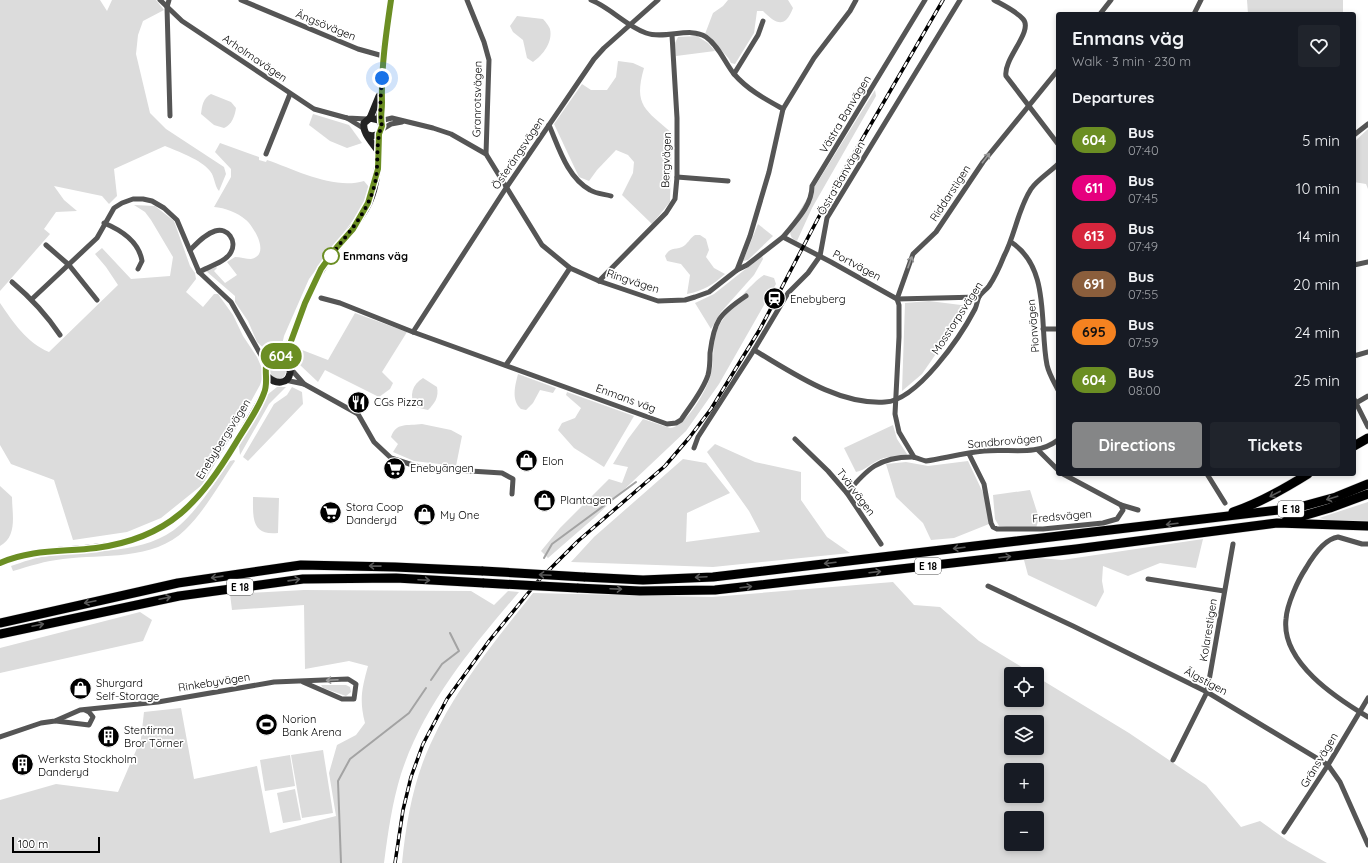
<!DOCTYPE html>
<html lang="en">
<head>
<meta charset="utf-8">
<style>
	body { margin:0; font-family:Quicksand,sans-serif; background:#20242c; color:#f1f3f6; height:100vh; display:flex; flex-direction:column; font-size:15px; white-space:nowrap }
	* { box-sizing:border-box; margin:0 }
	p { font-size:13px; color:#9ea1a6 }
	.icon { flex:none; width:22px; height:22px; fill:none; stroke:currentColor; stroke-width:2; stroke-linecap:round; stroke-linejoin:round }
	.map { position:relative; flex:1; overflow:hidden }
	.side { position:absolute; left:1056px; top:12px; width:300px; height:464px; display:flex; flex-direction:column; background:#171b24; border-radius:4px; box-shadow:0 2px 6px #0003 }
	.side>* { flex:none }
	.badge { padding:0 8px; border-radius:13px; font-size:14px; line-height:26px }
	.fabs { position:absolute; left:1004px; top:667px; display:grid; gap:8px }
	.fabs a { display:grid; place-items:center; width:40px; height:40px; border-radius:4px; background:#171b24; box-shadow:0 2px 6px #0003; font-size:20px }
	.scale { position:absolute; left:12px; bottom:10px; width:88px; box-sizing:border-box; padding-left:4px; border:2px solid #000; border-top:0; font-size:11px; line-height:14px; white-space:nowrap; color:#000; -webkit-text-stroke:3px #fff; paint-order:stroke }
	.you { position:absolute; width:20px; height:20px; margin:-10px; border:3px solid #fff; border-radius:50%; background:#1a73e8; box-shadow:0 0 0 6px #1a73e833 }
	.map>.badge { position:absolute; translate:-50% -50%; box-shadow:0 0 0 2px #fff }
	h2 { padding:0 16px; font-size:15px; line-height:36px }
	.round { display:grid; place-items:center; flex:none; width:42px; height:42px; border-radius:4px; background:#20242c }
	.headline { display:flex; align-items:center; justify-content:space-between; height:68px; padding:0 16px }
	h1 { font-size:19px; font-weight:700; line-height:30px }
	.button { display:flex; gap:8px; margin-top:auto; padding:8px 16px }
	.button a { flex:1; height:46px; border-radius:4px; background:#858687; color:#fff; font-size:16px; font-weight:700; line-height:46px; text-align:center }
	.button a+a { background:#20242c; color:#f1f3f6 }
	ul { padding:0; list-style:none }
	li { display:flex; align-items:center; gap:12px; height:48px; padding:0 16px }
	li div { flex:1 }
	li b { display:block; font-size:15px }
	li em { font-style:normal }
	li .badge { min-width:44px; font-weight:700; text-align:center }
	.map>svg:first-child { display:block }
</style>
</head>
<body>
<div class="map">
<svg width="1368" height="863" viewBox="0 0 1368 863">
	<rect width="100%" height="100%" fill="#fff"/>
	<g fill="#dcdcdc" fill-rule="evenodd">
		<path d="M0,0H100L107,11L112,0H156L164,10L143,21L138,35L136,54L150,113L166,129L224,167L226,174L219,191C214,185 215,177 210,171C202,160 177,151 165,146L114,169L117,196L109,204L102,196L54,186L64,200L77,211L56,212L44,229L50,234L0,291Z"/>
		<path d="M728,0H788L793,8C785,29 776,24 763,11H757L754,33L735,64L731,63L729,59L711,38L705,34L713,13L723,6Z"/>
		<path d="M1247,0H1343V14H1248Z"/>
		<path d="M517,16L543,19C545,21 549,26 550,29C553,42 543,55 533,62L527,58L523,40L513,32L510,26Z"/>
		<path d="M697,36L708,43L715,51L676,56L674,45L678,37Z"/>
		<path d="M618,61L633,63L644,68C633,106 646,110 672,133L670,202L652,224L622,195L633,173L634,162L628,155L616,150L597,170L589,181L579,177L554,124L582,84L591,90H607L616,77Z"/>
		<path d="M875,90L876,96L812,208L797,241C788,238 790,231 792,223Z"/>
		<path d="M211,94L231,102L236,108C235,115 232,125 224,128L214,125L201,114C202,106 203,98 211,94Z"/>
		<path d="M313,114L349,125L362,143L347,148L330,141L309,125Z"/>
		<path d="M1368,129V189L1366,184L1354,182V142Z"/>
		<path d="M220,143L259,157V160L266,162L267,160C296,170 334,190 364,181L369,187L363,205L354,219L309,279L284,336L280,354L271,355L257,342L248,321L235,302V296L206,271L216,267L217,268L214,271L225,283L237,275L227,262L235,257C240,257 246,259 251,259C271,255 254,227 246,220C237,212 225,208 214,207L231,177V169L215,152Z"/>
		<path d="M134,205L155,206L174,221L190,266L195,273L196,279L186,292L203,307L214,294H218L233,315L243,336L257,357L264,373L260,385L234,432L202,485L161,518L127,532L73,540L54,480L11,464L0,445V303C13,322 27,343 49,352L118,285L106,267L95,254L102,248L131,279L170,276L173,257L151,220L145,212Z"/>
		<path d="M758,224L773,236L748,260L743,261Z"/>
		<path d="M695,235H700L706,239L709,250L706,257L714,268L725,274C714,284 703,291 687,294L690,275L681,264L667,261L665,256C670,247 674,250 682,247C687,245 690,238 695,235Z"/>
		<path d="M762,256L763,259L754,275L721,312L711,329L695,303L714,294Z"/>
		<path d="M764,275L774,278L776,284L719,384L686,431L594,518L548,558L541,551L560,528L609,479L622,483L628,467L613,464L628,439L643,419L670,428C686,427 708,388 711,374C715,359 711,342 718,328C723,316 753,281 764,275Z"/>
		<path d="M929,301L969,306L922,374L902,391L905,303Z"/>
		<path d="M355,313L407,332L382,372L393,383L390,389L379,397L325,370L318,382L300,365L299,352L297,348L328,360Z"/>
		<circle cx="278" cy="371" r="8"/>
		<path d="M518,374L556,388L553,393L540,390L533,403L526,410L521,409C511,400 515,386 518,374Z"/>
		<path d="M423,378L437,387C439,397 435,403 428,410L415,407C409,395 412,385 423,378Z"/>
		<path d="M277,387H286L269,404L240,455L239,446L267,395Z"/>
		<path d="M292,387L302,392L303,404L248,461L243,457L274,404L287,395Z"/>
		<path d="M567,392L634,416L604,467L574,448L558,430L562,423L575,418L581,408L566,395Z"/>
		<path d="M422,424L451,430L462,436L456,466L414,461L393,452L398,444L391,437C396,422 407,426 422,424Z"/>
		<path d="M893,425L897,439L907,454L906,456C898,457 888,456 881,459C871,463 866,470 856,472L844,448Z"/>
		<path d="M715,444L755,462L801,472V500L827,537L850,553L713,567L571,562L594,537L683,459L706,463L730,493L687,513L686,542L760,532L749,511L707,452Z"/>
		<path d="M234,460L235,461C220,483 204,512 185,530C153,561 103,554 63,559C45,561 30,566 13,571L11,566C23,562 36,557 49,556C92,549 145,556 180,525C200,507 214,483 230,461Z"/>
		<path d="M968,461L985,497L989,524L954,538L931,540L923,523L896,497L886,464L906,462L928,466Z"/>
		<path d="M0,486L12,497C12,514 18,536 0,546Z"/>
		<path d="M1030,490L1039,518L1036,528L1023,529L999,526L995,519L993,495Z"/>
		<path d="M253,497L279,498L278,533C251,536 253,517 253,497Z"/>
		<path d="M1368,502V521L1327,520L1319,518Z"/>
		<path d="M1203,539L1196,568L1160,563L1128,576L1103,566L1102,581L1104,592L1096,607L1028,575L1024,560L1040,558L1062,560Z"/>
		<path d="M893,582L914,605L940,607L979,641L1033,674H1011V700H1037V677L1129,733L1206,785L1241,827L1260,821L1288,841L1327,863H402C406,823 413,782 430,745C455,689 495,641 533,593L712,597ZM1011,722H1037V748H1011ZM1011,770H1037V796H1011ZM1011,818H1037V844H1011Z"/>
		<path d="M304,590L471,591L494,605L508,591L519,592C472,647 424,704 401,774C392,803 388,833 384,863H0V800L56,784L118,792L141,739L144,712L181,708L194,779L257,766L270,833L336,816L329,773L337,745L356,735L365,723C359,700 362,688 368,666L349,661L305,669L304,605L232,610L230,594Z"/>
		<path d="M140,612L152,620L143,641L0,673V648Z"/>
		<path d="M321,685H346L350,687L351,692L346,696L323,688Z"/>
		<path d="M323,750L333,813L302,818L291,755Z"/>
		<path d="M290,755L295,786L265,791L260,760Z"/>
		<path d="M295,789L301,820L283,823L277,793Z"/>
	</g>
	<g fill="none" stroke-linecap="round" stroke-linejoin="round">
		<g stroke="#a3a3a3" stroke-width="2">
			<path d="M544,558L552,544L636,482"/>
			<path d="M431,680L442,664L459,651L450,633"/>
			<path d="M341,863L338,781L350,759L409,713L426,688"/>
		</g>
		<defs>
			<g id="highway">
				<path d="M1354,446L1368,438"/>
				<path d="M1233,512C1260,503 1284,489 1308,474"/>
				<path d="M1286,521L1330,508L1368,494"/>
				<path d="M584,577L643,580L713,577L1296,508L1336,497L1368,484"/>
				<path d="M577,588L640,591L715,590L1076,549L1277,523L1368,526"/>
				<path d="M0,623L178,583L301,565L395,567L483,571"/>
				<path d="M0,634L179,596L303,579L396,578L484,583"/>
			</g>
		</defs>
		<use href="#highway" stroke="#dbdbdb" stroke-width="10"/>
		<g stroke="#555" stroke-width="5">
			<path d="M160,0L182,21L314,109L347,118L367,119"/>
			<path d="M169,0L167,7L170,116"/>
			<path d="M241,0L358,49L383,56"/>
			<path d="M467,0L484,42L489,60L486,154"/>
			<path d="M591,0C611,8 626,26 646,33C665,40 690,26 706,37C719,46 725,63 734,74C748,90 765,99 783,109"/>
			<path d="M994,0C1003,5 1016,11 1023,19C1034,31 1003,59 1006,76L1058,144"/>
			<path d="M1100,14L1111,0"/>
			<path d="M1194,14L1201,0"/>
			<path d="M734,74L758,35L763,21"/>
			<path d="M347,118L363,128"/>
			<path d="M380,121L392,118L433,128L451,134L486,154L542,245L570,268L599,281L658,301L685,300L695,297L709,292L737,270L750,236L769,172L783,109L814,58L850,11L856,0"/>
			<path d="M549,125C559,148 567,177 590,190C596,194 605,194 611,196"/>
			<path d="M381,130L391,124L402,122"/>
			<path d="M1354,135L1368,124"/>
			<path d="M266,154L290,94"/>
			<path d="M677,177L728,181"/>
			<path d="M104,223C121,230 139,242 142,261L138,269"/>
			<path d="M783,237C795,222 812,206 812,186L925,0"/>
			<path d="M1011,242C1051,268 1039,325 1047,365C1049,374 1054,382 1058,390"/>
			<path d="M46,245L69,265L97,300"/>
			<path d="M190,250C197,243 205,234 215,231C228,227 237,241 231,252C226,262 208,267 199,272"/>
			<path d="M1354,265L1368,262"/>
			<path d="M737,270L747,265L783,237L831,262L897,299L979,297"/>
			<path d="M599,281L666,213L675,199L677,177V118L672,35"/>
			<path d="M12,282C31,298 46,314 60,335"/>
			<path d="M321,298L340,303L413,332L667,424L676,423L681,420C690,406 703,391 708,375C710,368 710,360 710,353C714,321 719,314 746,296"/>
			<path d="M32,299L97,238L114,208L122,203L133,199H143L152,201L164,208L177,220L199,272L231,302L267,366"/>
			<path d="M1043,329H1058"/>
			<path d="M413,332L506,188L594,59L604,48L658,0"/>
			<path d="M754,350C793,373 838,405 885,402C917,401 961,336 975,309C977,305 977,301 979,297C981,293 986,290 989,286C995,277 1000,266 1004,256C1015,235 1018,209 1031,189C1037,180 1050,172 1058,164"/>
			<path d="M259,351L272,360"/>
			<path d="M1354,356L1368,352"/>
			<path d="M506,365L570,268"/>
			<path d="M290,368L304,384L358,414L374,442L391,458L422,468L502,473L513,479L512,494"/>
			<path d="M285,380L304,384"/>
			<path d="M1354,399L1368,427"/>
			<path d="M1356,403L1368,396"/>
			<path d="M795,439L828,471L847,493L881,544"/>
			<path d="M694,448L698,437L754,350L788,293L808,273L820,256L827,218L960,0"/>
			<path d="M1038,450L1058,470"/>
			<path d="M969,454L984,484L991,523L993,527L997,529H1043L1103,523L1117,519L1123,510L1121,505L1063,474"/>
			<path d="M914,457L899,432L895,414L899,337V305L897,299L913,254L936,232L983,162L1058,70"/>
			<path d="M1207,474L1225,503"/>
			<path d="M847,493C867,469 879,457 912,457C916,457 921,460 926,461C945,458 964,453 984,451C1009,448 1036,457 1058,440"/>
			<path d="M1121,505L1138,510"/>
			<path d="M1368,544H1362L1338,537C1324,539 1313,556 1306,568C1298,580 1287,604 1286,619C1281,662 1336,698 1368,717"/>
			<path d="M1148,579L1224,591"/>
			<path d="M988,586L1073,626L1207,692L1328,765L1340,782L1368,845"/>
			<path d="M56,721L89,725L93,717L89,712L85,710"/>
			<path d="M0,737L41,723L55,721L80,710L158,702L274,682L348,679L356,684L354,699H342L303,682"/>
			<path d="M1173,760L1207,692L1233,544"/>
			<path d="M1284,832L1328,765L1368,698"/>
		</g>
		<g stroke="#222" stroke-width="7">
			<path d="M370,118L379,96"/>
			<path d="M379,120L382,104L383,56L391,0"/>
			<path d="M368,135L372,136L379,134L382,126L379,120L370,118L364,123C362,133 373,143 378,151"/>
			<path d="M279,359C293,344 297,322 305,303C313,283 323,265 337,248C348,233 361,220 369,203C379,181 378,157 379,134"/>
			<path d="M268,377C275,384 288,385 290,373C291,364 290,353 290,344"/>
			<path d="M0,563C36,547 75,552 113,545C178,531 206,494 238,439C246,425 256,410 263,395C269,383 263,372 269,363L279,359L289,365"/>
		</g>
		<use href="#highway" stroke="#000" stroke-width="9"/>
		<defs>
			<path id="rail" d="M395,863L403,810L411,777L423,744L447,699L489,641L538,581L578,541L665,466L689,438L711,409L760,329L835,186L943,0"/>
		</defs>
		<use href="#rail" stroke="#000" stroke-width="3.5"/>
		<use href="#rail" stroke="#fff" stroke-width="2" stroke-dasharray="6" stroke-linecap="butt"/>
		<defs>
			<g id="highway-bridge">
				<path d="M483,571L584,577"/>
				<path d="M484,583L577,588"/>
			</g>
		</defs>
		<use href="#highway-bridge" stroke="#dbdbdb" stroke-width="10" stroke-linecap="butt"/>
		<use href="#highway-bridge" stroke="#000" stroke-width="9"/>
	</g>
	<defs><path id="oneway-shaft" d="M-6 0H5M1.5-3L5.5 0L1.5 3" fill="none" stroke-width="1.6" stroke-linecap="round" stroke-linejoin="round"/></defs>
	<g stroke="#999">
		<use href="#oneway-shaft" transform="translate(986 158) rotate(-52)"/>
		<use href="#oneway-shaft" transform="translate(910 262) rotate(-70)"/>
		<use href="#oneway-shaft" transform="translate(332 680) rotate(177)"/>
	</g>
	<g stroke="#595959">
		<use href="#oneway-shaft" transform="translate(1275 494) rotate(153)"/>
		<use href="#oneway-shaft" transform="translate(1332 498) rotate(163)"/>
		<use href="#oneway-shaft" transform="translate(1172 524) rotate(173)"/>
		<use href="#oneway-shaft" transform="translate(959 548) rotate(173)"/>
		<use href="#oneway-shaft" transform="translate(1005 557) rotate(-7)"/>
		<use href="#oneway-shaft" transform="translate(830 563) rotate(173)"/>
		<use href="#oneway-shaft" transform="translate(375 566) rotate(-179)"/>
		<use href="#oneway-shaft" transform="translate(875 572) rotate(-7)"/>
		<use href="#oneway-shaft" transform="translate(545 575) rotate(-177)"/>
		<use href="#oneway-shaft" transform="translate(217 577) rotate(172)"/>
		<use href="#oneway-shaft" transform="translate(701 577) rotate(177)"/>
		<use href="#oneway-shaft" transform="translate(294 580) rotate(-8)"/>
		<use href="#oneway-shaft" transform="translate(424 580) rotate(3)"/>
		<use href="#oneway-shaft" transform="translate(746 587) rotate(-7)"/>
		<use href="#oneway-shaft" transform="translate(616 589) rotate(2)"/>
		<use href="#oneway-shaft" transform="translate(165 598) rotate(-12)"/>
		<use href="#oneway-shaft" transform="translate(90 602) rotate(168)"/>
		<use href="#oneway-shaft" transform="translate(38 625) rotate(-12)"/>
	</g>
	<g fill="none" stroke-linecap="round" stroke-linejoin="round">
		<defs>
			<path id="line" d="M0,563C31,549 63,552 96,548C170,538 200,502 237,441C246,426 258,410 264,393C268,384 265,375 266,366L272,360L279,358L290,344L305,303L321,269L337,247L353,229L368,203L378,169L379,134L382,126C380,115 382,113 382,102C381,68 386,34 391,0"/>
		</defs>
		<use href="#line" stroke="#fff" stroke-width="9"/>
		<use href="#line" stroke="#6b8e23" stroke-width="6"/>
		<path stroke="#000" stroke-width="4" stroke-dasharray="0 7.2" d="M331,256L329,258C346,235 366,216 374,187C379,170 376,152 379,135C379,132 381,129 382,126C379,113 381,93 382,78"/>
	</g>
	<defs>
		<symbol id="station-disc" viewBox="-11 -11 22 22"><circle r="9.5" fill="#000" stroke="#fff"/><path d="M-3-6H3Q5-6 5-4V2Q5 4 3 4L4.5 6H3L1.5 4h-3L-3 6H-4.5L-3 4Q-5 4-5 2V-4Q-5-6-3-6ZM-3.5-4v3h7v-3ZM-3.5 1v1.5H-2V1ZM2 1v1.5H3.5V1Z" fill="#fff"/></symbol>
		<symbol id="restaurant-disc" viewBox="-11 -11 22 22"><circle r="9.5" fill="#000" stroke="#fff"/><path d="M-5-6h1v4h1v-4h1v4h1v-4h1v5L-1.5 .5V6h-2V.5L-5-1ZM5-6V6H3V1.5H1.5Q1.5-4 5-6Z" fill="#fff"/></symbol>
		<symbol id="shop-disc" viewBox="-11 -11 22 22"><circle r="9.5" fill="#000" stroke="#fff"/><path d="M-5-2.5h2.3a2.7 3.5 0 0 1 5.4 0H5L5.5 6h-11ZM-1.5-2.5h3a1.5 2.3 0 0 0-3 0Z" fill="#fff"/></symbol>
		<symbol id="supermarket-disc" viewBox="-11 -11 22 22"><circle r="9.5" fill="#000" stroke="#fff"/><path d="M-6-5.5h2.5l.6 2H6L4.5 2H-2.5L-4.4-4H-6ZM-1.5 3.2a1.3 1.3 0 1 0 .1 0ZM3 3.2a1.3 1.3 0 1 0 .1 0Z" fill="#fff"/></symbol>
		<symbol id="stadium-disc" viewBox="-11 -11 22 22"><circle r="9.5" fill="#000" stroke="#fff"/><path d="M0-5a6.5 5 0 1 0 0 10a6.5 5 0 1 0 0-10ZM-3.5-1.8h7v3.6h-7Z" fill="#fff"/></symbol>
		<symbol id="building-disc" viewBox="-11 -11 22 22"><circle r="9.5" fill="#000" stroke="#fff"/><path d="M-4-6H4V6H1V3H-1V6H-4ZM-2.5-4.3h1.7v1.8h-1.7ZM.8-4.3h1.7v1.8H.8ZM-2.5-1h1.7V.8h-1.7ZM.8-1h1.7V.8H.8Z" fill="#fff"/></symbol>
	</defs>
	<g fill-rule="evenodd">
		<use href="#station-disc" x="762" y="286" width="25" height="25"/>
		<use href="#restaurant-disc" x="346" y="390" width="25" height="25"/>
		<use href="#shop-disc" x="514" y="448" width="25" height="25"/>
		<use href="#supermarket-disc" x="382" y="456" width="25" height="25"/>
		<use href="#shop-disc" x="532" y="488" width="25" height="25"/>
		<use href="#supermarket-disc" x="318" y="500" width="25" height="25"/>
		<use href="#shop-disc" x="412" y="502" width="25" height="25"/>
		<use href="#shop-disc" x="68" y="676" width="25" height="25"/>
		<use href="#stadium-disc" x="254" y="712" width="25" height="25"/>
		<use href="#building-disc" x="96" y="724" width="25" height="25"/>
		<use href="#building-disc" x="10" y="752" width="25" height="25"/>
	</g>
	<circle fill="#fff" stroke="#6b8e23" stroke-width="2" cx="331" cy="256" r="8"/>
	<g text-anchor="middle" stroke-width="3.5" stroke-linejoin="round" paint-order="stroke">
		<g fill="#fff" stroke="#4c4c4c" stroke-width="1">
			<rect x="1278" y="501" width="26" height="16" rx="3"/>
			<rect x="915" y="558" width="26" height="16" rx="3"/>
			<rect x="227" y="579" width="26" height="16" rx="3"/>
		</g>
		<g font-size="10" font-weight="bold" fill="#000">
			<text x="1291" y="513">E 18</text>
			<text x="928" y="570">E 18</text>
			<text x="240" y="591">E 18</text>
		</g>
		<g font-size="11" fill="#000" stroke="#fff">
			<text transform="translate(326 25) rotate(22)" y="4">Ängsövägen</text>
			<text transform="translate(255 58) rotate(34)" y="4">Arholmavägen</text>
			<text transform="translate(477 99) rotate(-89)" y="4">Granrotsvägen</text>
			<text transform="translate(845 114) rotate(-59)" y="4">Västra Banvägen</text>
			<text transform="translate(518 153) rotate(-56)" y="4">Österängsvägen</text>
			<text transform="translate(666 160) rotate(-88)" y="4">Bergvägen</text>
			<text transform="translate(841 178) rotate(-60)" y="4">Östra Banvägen</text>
			<text transform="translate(950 193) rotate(-57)" y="4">Riddarstigen</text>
			<text transform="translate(857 265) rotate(28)" y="4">Portvägen</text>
			<text transform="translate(633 281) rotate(18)" y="4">Ringvägen</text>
			<text transform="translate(957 318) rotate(-57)" y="4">Mosstorpsvägen</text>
			<text transform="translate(1033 326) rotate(-95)" y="4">Pionvägen</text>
			<text transform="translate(626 398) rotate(20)" y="4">Enmans väg</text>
			<text transform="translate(223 439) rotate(-58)" y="4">Enebybergsvägen</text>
			<text transform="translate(1005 441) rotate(-5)" y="4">Sandbrovägen</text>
			<text transform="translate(856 492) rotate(53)" y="4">Tvärvägen</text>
			<text transform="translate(1062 516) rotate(-5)" y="4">Fredsvägen</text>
			<text transform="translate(1208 630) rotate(-81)" y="4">Kolarestigen</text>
			<text transform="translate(1206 681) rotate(28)" y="4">Älgstigen</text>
			<text transform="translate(214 682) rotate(-9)" y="4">Rinkebyvägen</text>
			<text transform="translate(1319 760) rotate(-59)" y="4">Gränsvägen</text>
		</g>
		<g font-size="11" font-weight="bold" fill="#000" stroke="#fff" text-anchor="start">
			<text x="343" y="260">Enmans väg</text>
		</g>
		<g font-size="11" fill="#000" stroke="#fff" text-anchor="start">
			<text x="790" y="303">Enebyberg</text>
			<text x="374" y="406">CGs Pizza</text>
			<text x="542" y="465">Elon</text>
			<text x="410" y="472">Enebyängen</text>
			<text x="560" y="504">Plantagen</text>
			<text x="346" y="511">Stora Coop<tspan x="346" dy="13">Danderyd</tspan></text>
			<text x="440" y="519">My One</text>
			<text x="96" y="687">Shurgard<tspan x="96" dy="13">Self-Storage</tspan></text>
			<text x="282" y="723">Norion<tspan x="282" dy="13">Bank Arena</tspan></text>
			<text x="124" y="734">Stenfirma<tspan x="124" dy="13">Bror Törner</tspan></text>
			<text x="38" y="763">Werksta Stockholm<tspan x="38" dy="13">Danderyd</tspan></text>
		</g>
	</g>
</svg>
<div class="fabs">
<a><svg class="icon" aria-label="locate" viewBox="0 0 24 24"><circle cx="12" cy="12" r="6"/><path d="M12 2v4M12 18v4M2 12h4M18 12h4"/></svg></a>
<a><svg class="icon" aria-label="layers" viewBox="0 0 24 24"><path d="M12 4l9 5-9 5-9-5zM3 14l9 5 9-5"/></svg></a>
<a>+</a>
<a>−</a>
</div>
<div class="scale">100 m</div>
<div class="you" style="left:382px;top:78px"></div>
<b class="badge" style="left:281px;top:356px;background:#6b8e23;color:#fff">604</b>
<section class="side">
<div class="headline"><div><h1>Enmans väg</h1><p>Walk · 3 min · 230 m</p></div><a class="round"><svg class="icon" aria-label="heart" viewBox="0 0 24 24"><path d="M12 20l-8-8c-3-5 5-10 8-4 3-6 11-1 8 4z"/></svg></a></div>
<h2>Departures</h2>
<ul>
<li><span class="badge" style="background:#6b8e23;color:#fff">604</span><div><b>Bus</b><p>07:40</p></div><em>5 min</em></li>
<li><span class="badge" style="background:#e6007e;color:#fff">611</span><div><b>Bus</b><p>07:45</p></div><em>10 min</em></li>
<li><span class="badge" style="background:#d7263d;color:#fff">613</span><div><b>Bus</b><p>07:49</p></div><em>14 min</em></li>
<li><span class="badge" style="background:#8b5e3c;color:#fff">691</span><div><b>Bus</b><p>07:55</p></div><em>20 min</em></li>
<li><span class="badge" style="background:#f58220;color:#111">695</span><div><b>Bus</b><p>07:59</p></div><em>24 min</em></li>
<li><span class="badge" style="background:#6b8e23;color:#fff">604</span><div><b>Bus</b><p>08:00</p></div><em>25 min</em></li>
</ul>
<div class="button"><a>Directions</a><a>Tickets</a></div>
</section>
</div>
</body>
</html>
